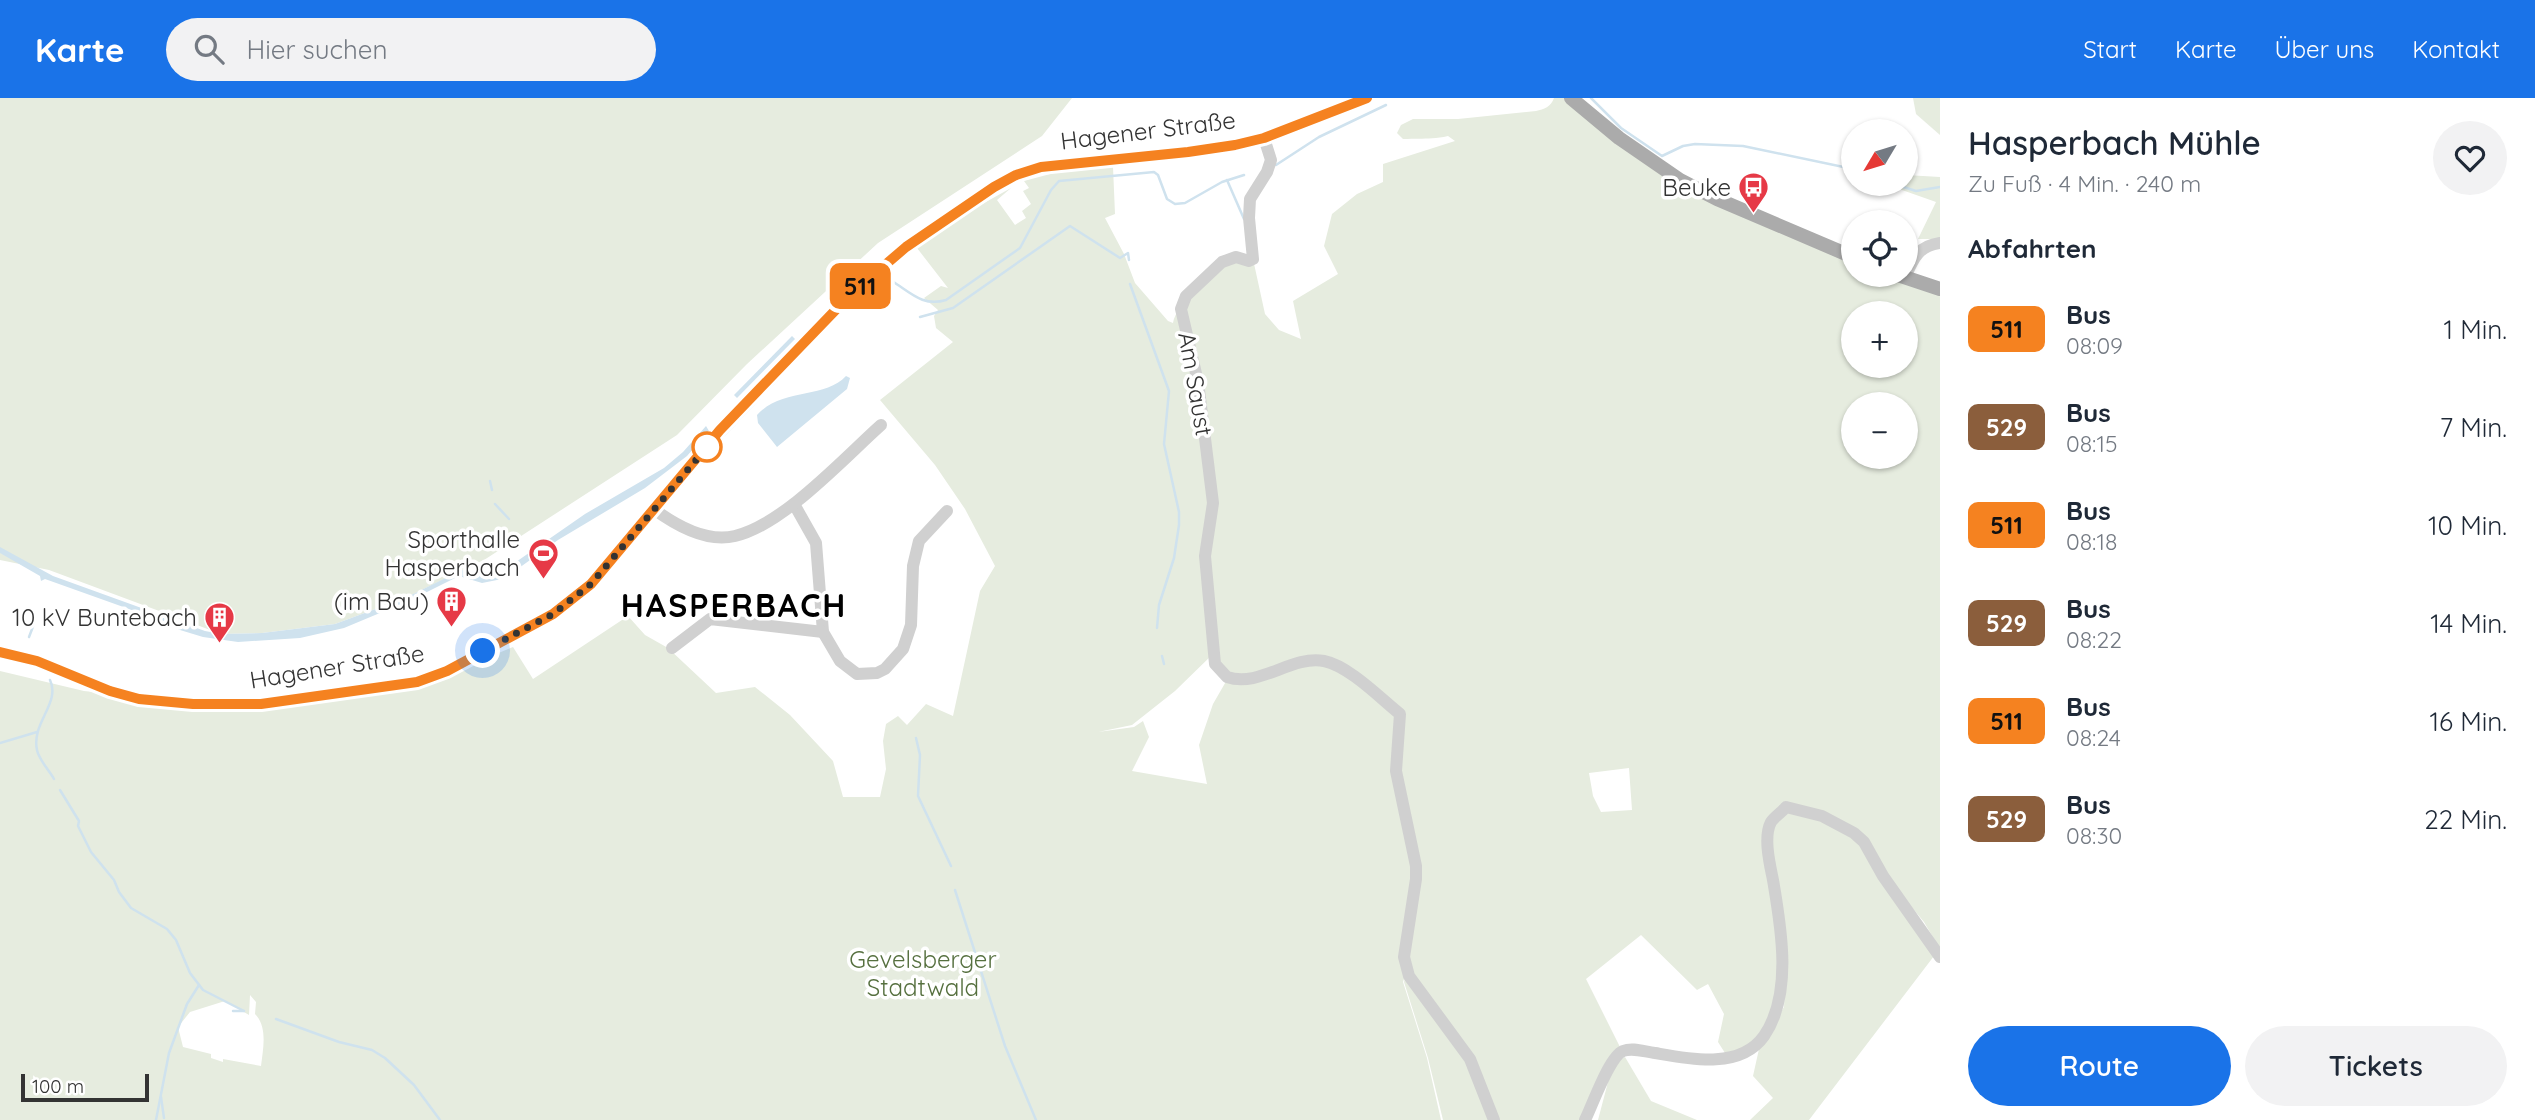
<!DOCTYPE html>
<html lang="de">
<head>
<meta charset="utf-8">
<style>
	body { margin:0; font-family:Quicksand,sans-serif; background:#f2f2f3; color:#1f2937; height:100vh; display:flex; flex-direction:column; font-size:26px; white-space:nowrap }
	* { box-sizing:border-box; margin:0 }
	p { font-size:23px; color:#747a83 }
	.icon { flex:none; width:38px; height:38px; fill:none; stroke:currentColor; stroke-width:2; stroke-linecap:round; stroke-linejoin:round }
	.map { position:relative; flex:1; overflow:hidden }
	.drawer { display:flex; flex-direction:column; background:#fff; width:595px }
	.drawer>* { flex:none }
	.badge { padding:0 14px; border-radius:10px; font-size:24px; line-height:46px }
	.needle { width:46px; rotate:232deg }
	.fabs { position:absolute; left:1841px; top:21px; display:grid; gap:14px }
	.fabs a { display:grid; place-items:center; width:77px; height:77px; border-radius:50%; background:#fff; box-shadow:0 2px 5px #0004; font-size:35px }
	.scale { position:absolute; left:21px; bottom:18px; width:128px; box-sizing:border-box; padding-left:7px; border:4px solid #333; border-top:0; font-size:19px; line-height:24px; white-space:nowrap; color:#333; -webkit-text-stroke:5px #fff; paint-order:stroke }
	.you { position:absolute; width:35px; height:35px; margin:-18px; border:5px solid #fff; border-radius:50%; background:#1a73e8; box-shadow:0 0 0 10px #1a73e833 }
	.map>.badge { position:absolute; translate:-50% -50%; box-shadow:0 0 0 4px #fff }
	h2 { padding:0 28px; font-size:26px; line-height:63px }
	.round { display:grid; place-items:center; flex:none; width:74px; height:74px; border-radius:37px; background:#f2f2f3 }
	.overview { display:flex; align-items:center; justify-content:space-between; height:119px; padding:0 28px }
	h1 { font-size:33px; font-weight:600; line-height:52px }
	.cta { display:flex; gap:14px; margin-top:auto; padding:14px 28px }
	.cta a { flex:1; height:80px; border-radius:42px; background:#1a73e8; color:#fff; font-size:28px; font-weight:600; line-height:80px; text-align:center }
	.cta a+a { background:#f2f2f3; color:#1f2937 }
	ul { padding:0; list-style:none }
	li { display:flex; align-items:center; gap:21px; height:98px; padding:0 28px }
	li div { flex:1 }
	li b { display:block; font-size:26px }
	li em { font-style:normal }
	li .badge { min-width:77px; font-weight:700; text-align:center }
	header { display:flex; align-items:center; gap:42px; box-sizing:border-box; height:98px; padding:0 35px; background:#1a73e8; color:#fff }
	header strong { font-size:33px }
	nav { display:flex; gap:38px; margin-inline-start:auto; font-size:24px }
	.search { width:490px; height:63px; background:#f2f2f3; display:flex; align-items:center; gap:18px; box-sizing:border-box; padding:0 24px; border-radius:38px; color:#747a83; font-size:26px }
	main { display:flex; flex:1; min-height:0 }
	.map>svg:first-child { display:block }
</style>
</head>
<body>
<header>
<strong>Karte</strong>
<div class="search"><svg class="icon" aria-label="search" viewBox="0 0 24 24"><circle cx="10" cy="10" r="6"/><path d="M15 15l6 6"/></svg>Hier suchen</div>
<nav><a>Start</a><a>Karte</a><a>Über uns</a><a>Kontakt</a></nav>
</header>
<main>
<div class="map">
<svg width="1940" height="1022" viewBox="0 0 1940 1022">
	<rect width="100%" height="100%" fill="#fff"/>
	<g fill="#e6ecdf" fill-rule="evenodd">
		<path d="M0,0H1072L1042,38L878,145L747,266L677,337L484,462L405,500L335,526L262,535L221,536L49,472L0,462Z"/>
		<path d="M1554,0H1571L1619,40L1680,82L1717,102L1853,159V177H1898L1940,191V851L1924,824L1890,783L1867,746L1862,750L1891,797L1934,858L1809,1022H1750L1773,1000L1753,978L1759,951L1784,909L1786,865L1783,820L1770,751L1774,725L1788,713L1787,709C1782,712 1775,718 1771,723C1759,744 1777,799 1779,823C1782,862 1786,930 1746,951C1740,954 1732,954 1725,955L1718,944L1724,916L1708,886L1697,892L1641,837L1586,881L1622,953L1608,967L1584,1022H1495C1482,971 1457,941 1427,901L1425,902C1454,940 1480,975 1492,1022H1443L1428,960L1404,884L1407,873L1404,859L1416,781V768L1404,711L1414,780L1403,860L1406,875L1403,884L1427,960L1441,1022H0V573L84,593L251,611L419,588L513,549L533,581L628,518L645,537L668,550L716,595L755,589L790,617L833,663L843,699H880L886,671L883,643L886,626L898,618L907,627L926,606L953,618L980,493L995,468L965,411L935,367L880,302L953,244L936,230L934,218L938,212L924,200L941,188L948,190L917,150L975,110L1011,90L997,102L1015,127L1026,120L1022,113L1031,106L1023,93L1029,90L1024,83L1054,75L1113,69L1115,116L1105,120L1124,156L1135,185L1168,223L1173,225C1176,207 1213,164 1231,160C1239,158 1245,163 1253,161L1265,216L1279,232L1301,241L1293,203L1338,176L1324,148L1332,116L1357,96L1383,84V66L1455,43L1448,38C1430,42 1421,40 1403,41L1397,35L1401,27L1413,21H1458L1536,13C1544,11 1551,9 1554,0ZM1853,215H1906V268H1853ZM1853,306H1906V359H1853ZM1201,313L1214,405L1206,458L1217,566L1234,581L1228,580L1213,606L1199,647L1207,686L1132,673L1149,639L1143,623L1134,629L1098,634L1132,627L1175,593L1214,555L1207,503L1204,459L1212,406ZM1629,670L1632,712L1601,714L1593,698L1589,675ZM250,897L256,904L255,916C268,929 263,951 261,968L223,961V964L211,960V956L183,949L178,929L190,914L225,903L249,917Z"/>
		<path d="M1913,0H1940V37L1916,16Z"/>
		<path d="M1906,77L1940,79V141H1918L1936,104L1885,86H1906Z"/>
		<path d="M1625,959L1651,1003L1697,1022H1598L1613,965Z"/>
	</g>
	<g fill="#cfe2ee">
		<path d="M792,238L795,241L737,300L734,297Z"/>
		<path d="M846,278L850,280L847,291L777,349L758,325L757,317C781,290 825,301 846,278Z"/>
		<path d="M706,328L709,333L687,358L645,390L558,442L512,475L497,482L482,485L459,478L411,502L344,530L300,540L238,544L203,539L180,532L129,511L45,481L41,483L40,478L0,455V449L53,478L205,533L221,536L262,535L335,526L405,500L462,472C477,474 480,481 497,477L585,416L664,370L683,354Z"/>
	</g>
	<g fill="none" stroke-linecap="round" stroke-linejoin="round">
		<g stroke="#cfe2ee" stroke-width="2.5">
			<path d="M1591,0L1621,30L1662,58L1683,48L1695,46L1743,48L1853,71"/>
			<path d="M1276,67L1319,39L1386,7"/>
			<path d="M1227,82L1244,121"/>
			<path d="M1894,86L1916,93L1940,89"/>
			<path d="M892,183C911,195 923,209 946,202L1020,150L1051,92L1059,83L1154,74L1158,77L1167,101L1175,106L1185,105L1222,84L1244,77"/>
			<path d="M1130,186L1169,293L1164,346L1179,414V427L1174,460L1159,507L1157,530"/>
			<path d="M920,219L953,210L1070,128L1120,160L1128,155L1129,162"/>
			<path d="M490,383L492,392"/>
			<path d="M495,406L509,421"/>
			<path d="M29,539L34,526"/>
			<path d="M1162,558L1164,566"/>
			<path d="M50,582C61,605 31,625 37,652C39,662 49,672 54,681"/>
			<path d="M916,640L920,657L918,698L951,768"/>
			<path d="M0,645L37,634"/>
			<path d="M60,692L79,723L78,728L91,754L114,782L119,794L131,810L167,831L176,842L190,875L203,892L244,913"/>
			<path d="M955,792L1005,948L1036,1022"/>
			<path d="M233,913H244"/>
			<path d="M276,921L339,944L372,952L385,960L414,987L440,1022"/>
			<path d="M161,999L164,1020"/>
			<path d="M156,1022L169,955L187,906L199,887"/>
		</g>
		<g stroke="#d0d0d0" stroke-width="12">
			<path d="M1264,40L1271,62L1267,74L1250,101L1249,120L1253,161L1249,163L1236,159L1222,164L1186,198L1181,211L1198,284L1213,405L1205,458L1215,566L1227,579C1260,590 1291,557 1324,563C1349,568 1380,600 1400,616L1396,673L1416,768V781L1404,859L1409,878L1470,961L1494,1022"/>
			<path d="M1906,177C1914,159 1919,148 1940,145"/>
			<path d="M794,406L816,445L823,534L840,563L857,576L877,575L885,571L903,551L911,527L913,468L919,443L947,413"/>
			<path d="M655,412C677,428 707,445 735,438C783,427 844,360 881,327"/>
			<path d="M672,550L710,521L823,534"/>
			<path d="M1585,1022C1593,1006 1609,959 1623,953C1633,949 1645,954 1655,955C1689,961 1740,972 1764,938C1793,896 1781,829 1773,782C1770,767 1763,739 1771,724C1774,719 1782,714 1786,709L1822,718L1854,735L1864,744L1883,778L1940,859"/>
		</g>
		<g stroke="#ababab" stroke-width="14">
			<path d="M1571,0L1619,40L1680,82L1717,101L1853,159"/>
			<path d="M1898,177L1940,191"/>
			<path d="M0,554L37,563L110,593L139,601L193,606H261L417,584L447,573L553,516L591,486L720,333L850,197L906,149L994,89L1016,77L1041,69L1188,54L1235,47L1264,40L1367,0"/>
		</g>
	</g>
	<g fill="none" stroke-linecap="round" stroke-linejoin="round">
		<defs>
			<path id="line" d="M0,554L37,563L110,593L139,601L193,606H261L417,584L447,573L553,516L591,486L720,332L850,197L906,149L994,89L1016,77L1041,69L1188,54L1235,47L1264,40L1367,0"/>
		</defs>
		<use href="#line" stroke="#fff" stroke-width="16"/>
		<use href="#line" stroke="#f58220" stroke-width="10"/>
		<path stroke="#333" stroke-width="7" stroke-dasharray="0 12.6" d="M483,553L553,516L591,486L707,349"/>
	</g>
	<defs>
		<symbol id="bus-pin" viewBox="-11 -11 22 30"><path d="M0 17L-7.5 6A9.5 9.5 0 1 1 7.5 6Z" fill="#e63946" stroke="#fff"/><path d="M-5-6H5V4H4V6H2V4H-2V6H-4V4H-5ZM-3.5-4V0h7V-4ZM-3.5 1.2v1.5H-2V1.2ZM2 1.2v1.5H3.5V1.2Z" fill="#fff"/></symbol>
		<symbol id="stadium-pin" viewBox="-11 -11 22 30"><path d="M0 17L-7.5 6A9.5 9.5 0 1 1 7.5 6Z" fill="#e63946" stroke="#fff"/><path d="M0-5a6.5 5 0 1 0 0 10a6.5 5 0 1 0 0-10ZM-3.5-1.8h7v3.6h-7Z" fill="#fff"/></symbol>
		<symbol id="building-pin" viewBox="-11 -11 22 30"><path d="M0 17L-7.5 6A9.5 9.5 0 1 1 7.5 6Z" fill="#e63946" stroke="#fff"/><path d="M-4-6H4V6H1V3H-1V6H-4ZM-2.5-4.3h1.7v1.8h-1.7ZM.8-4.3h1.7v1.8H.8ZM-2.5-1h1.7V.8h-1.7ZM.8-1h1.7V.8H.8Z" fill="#fff"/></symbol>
	</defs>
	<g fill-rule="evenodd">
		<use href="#bus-pin" x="1736" y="72" width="35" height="47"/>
		<use href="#stadium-pin" x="526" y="438" width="35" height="47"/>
		<use href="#building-pin" x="434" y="486" width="35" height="47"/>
		<use href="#building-pin" x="202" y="502" width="35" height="47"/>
	</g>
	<circle fill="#fff" stroke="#f58220" stroke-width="3.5" cx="707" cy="349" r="14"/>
	<g text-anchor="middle" stroke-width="7" stroke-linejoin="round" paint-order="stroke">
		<g font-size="24" fill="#333" stroke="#fff">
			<text transform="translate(1148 33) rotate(-7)" y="8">Hagener Straße</text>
			<text transform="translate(1195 286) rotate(80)" y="8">Am Saust</text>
			<text transform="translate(337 569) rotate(-9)" y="8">Hagener Straße</text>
		</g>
		<g font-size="24" fill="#333" stroke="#fff" text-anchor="end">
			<text x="1731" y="98">Beuke</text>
			<text x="520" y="450">Sporthalle<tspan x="520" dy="28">Hasperbach</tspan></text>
			<text x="429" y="512">(im Bau)</text>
			<text x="197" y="528">10 kV Buntebach</text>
		</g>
		<g font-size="24" fill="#56703f" stroke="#fff">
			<text x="923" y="870">Gevelsberger<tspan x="923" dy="28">Stadtwald</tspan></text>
		</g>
		<g font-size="32" font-weight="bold" letter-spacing="2" fill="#000" stroke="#fff">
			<text x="734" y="519">HASPERBACH</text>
		</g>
	</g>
</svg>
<div class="fabs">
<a><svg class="needle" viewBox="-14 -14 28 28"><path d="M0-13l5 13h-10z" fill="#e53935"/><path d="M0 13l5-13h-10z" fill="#747a83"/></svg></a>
<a><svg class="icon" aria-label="locate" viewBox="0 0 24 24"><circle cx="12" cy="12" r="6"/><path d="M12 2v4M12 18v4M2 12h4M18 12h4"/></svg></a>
<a>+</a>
<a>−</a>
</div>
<div class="scale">100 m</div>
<div class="you" style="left:483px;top:553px"></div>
<b class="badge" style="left:860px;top:188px;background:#f58220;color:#111">511</b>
</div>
<section class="drawer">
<div class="overview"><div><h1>Hasperbach Mühle</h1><p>Zu Fuß · 4 Min. · 240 m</p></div><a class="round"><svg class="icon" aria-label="heart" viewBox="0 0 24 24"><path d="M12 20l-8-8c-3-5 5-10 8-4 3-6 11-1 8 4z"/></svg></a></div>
<h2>Abfahrten</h2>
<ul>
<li><span class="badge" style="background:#f58220;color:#111">511</span><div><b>Bus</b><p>08:09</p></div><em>1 Min.</em></li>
<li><span class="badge" style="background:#8b5e3c;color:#fff">529</span><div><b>Bus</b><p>08:15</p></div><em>7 Min.</em></li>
<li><span class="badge" style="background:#f58220;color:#111">511</span><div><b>Bus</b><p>08:18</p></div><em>10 Min.</em></li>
<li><span class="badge" style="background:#8b5e3c;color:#fff">529</span><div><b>Bus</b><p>08:22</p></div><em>14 Min.</em></li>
<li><span class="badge" style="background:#f58220;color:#111">511</span><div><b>Bus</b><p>08:24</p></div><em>16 Min.</em></li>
<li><span class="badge" style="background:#8b5e3c;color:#fff">529</span><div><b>Bus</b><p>08:30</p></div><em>22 Min.</em></li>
</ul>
<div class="cta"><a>Route</a><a>Tickets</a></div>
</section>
</main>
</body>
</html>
